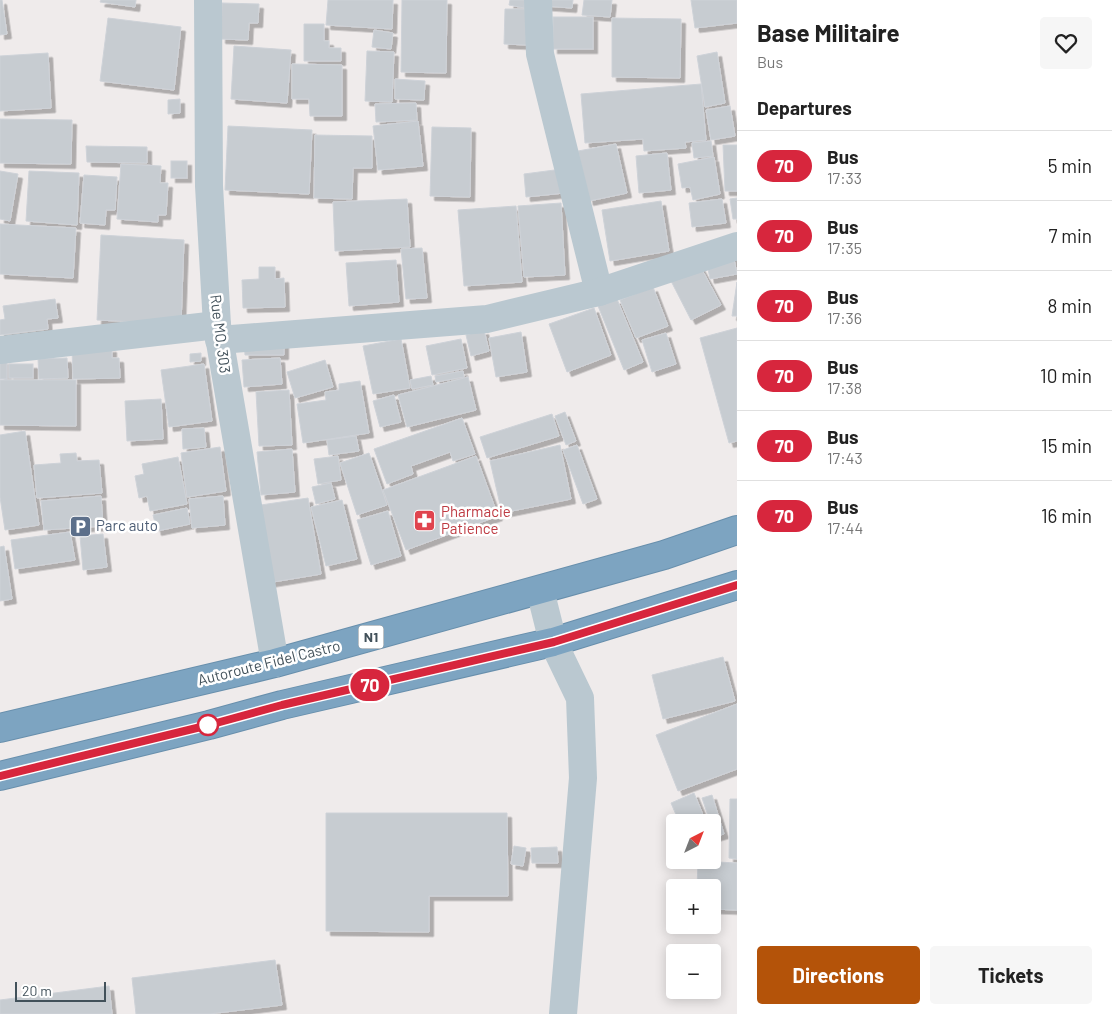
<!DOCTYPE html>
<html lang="en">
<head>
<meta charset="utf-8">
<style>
	body { margin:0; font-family:Barlow,sans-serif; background:#f6f6f6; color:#222; height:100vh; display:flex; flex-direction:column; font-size:19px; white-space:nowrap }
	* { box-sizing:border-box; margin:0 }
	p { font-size:16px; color:#767676 }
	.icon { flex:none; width:28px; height:28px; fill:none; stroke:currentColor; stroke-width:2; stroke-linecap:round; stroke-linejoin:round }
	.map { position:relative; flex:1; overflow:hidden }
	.panel { display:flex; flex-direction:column; background:#fff; width:375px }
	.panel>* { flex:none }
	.badge { padding:0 10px; border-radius:16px; font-size:18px; line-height:32px }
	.needle { width:32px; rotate:42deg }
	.buttons { position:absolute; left:666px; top:814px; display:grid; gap:10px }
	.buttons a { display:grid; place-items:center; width:55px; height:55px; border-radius:5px; background:#fff; box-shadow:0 2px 12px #0003; font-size:25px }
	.scale { position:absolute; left:15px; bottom:12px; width:91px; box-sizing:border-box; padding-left:5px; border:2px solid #42515a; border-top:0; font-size:14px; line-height:18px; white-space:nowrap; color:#42515a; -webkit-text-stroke:4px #fff; paint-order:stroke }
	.map>.badge { position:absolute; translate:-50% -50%; box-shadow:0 0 0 2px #fff }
	h2 { padding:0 20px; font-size:19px; line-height:45px }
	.round { display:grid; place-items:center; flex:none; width:52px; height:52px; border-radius:5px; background:#f6f6f6 }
	.overview { display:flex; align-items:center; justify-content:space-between; height:85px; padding:0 20px }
	h1 { font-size:24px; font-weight:700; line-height:38px }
	.cta { display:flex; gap:10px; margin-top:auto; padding:10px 20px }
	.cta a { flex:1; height:58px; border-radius:5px; background:#b45309; color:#fff; font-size:20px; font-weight:700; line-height:58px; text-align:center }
	.cta a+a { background:#f6f6f6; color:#222 }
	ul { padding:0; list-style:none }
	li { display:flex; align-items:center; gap:15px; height:70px; padding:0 20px; border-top:1px solid #e0e0e0 }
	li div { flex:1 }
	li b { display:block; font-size:19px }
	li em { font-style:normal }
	li .badge { min-width:55px; font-weight:700; text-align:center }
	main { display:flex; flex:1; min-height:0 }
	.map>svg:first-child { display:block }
</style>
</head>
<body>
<main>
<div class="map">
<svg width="737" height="1014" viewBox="0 0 737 1014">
	<defs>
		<filter id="shadow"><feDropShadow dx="4.5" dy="4.5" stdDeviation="0" flood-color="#0004"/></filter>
	</defs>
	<rect width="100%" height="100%" fill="#efebeb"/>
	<g fill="#c7ccd1" stroke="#ced2d8" filter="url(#shadow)">
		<path d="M0,0H2L7,34L0,35Z"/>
		<path d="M101,0H136L135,7L100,2Z"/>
		<path d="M328,0H393L392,29L326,25Z"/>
		<path d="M402,0H447L446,73L401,72Z"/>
		<path d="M510,0H525L524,8L509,5Z"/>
		<path d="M546,0H573L572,8L545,6Z"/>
		<path d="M584,0H612L610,17L582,15Z"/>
		<path d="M691,0H737V23L695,28Z"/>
		<path d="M222,3L259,4L258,23H249L248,40L221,39Z"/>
		<path d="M505,9H529L528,45L504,44Z"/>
		<rect x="553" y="17" width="40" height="32"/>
		<path d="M108,18L181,27L174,90L100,81Z"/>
		<path d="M612,18L681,19L680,78L612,77Z"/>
		<path d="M304,24H324V41H329V48H341V61H304Z"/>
		<path d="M374,30L393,33L391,49L372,47Z"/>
		<path d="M234,46L291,50L287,103L231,99Z"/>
		<path d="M367,51L394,52L392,102L365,101Z"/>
		<path d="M717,52L725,103L705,107L697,56Z"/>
		<path d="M48,53L51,108L0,111V56Z"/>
		<path d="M292,64L342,65V116H310L309,99H292Z"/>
		<path d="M395,79L425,81L424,100L395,99Z"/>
		<path d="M701,84L706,140L685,142L686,148L644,151L643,139L585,143L581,94Z"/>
		<path d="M180,99V113L168,114V100Z"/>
		<path d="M416,103L417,120L376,122L375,104Z"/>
		<path d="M730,106L735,136L711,140L706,110Z"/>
		<path d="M0,119L72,120L71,164L0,163Z"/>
		<path d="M418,121L423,166L378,170L373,126Z"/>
		<path d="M228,126L312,130L309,194L225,190Z"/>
		<path d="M432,127L471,128L470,197L430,196Z"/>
		<path d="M315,135L372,136V168H353L352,199L314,198Z"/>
		<path d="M711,141L713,156L694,158L692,143Z"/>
		<path d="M616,144L627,193L589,201L578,151Z"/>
		<path d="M723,145H737V191H725Z"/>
		<path d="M86,146L147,147V163L87,162Z"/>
		<path d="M667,153L671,190L639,193L636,156Z"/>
		<path d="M714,157L720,194L693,200L690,187L682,188L678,164Z"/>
		<rect x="171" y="161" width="16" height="17"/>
		<path d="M121,164L161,166L160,183H168L166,215H158V222L117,219Z"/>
		<path d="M562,169L564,193L526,197L524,174Z"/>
		<path d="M0,171L18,174L10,221L0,219Z"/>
		<path d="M29,171L79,173L77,225L26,221Z"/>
		<path d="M84,175L117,177L115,210H106L105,225L80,223Z"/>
		<path d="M737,198V219H733L730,199Z"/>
		<path d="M407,199L410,247L335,251L333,202Z"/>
		<path d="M722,199L726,223L692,227L689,203Z"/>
		<path d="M661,201L669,251L610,261L602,210Z"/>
		<path d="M561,203L565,275L524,277L518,206Z"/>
		<path d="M516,206L522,282L464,286L458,210Z"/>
		<path d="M0,224L76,228L73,278L0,274Z"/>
		<path d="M101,235L184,240L181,324L97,320Z"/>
		<path d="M731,244L737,274L710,279L704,249Z"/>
		<path d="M422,248L427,298L406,299L401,249Z"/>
		<path d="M396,260L399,302L349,306L346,263Z"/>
		<path d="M700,266L721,305L691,320L671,281Z"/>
		<path d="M259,267H275V279L284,278L285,307L243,308L242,280L259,279Z"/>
		<path d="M737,282V316H732Z"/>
		<path d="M653,287L668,326L636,338L620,300Z"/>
		<path d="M55,299L58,318L47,319L48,329L0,335V320L5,319L3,306Z"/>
		<path d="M617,299L643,362L624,370L598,306Z"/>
		<path d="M594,308L611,355L567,372L549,324Z"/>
		<path d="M737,328V441L729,443L700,338Z"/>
		<path d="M484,330L489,351L471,356L466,335Z"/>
		<path d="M521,332L527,372L496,377L489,338Z"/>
		<path d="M666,333L676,364L652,372L642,340Z"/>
		<path d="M401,339L410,388L373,394L363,346Z"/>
		<path d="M461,339L467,368L432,375L426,346Z"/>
		<path d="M244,341H284V355H245Z"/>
		<path d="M112,348V358H119L120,378L73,379L72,349Z"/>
		<path d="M201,353V361L190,362V354Z"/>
		<path d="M67,358L68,378L39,379L38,359Z"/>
		<path d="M280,358L282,384L244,387L242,360Z"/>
		<rect x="0" y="360" width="7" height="19"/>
		<path d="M325,360L333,387L295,398L287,372Z"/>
		<rect x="9" y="364" width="24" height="14"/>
		<path d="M204,364L212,421L169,427L161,370Z"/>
		<path d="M463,371L464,377L436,382L435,376Z"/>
		<path d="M431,376L433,385L412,389L410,380Z"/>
		<path d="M468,377L476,410L407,427L398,395Z"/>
		<path d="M0,380H76V426L0,425Z"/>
		<path d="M360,381L369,433L303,443L297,404L326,400L325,392L339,390V384Z"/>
		<path d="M289,390L292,445L259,446L256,392Z"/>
		<path d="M394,395L401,422L380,427L373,401Z"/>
		<path d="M161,399L163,439L127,441L125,401Z"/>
		<path d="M565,412L576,441L566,445L555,416Z"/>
		<path d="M552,414L559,436L487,458L480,437Z"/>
		<path d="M462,418L475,454L453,461L450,452L411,466L413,474L387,484L374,449Z"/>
		<path d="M204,428L206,447L183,449L182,429Z"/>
		<path d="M25,431L39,525L5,530L0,497V435Z"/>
		<path d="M356,436L359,451L329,455L327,440Z"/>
		<path d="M560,445L571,499L502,513L490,461Z"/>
		<path d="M577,445L597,499L583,504L563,450Z"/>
		<path d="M220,447L226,491L187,497L181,453Z"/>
		<path d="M292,449L295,492L261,495L257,452Z"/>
		<path d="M76,453L77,461L99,460L102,493L37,498L34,465L61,463L60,454Z"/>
		<path d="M369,453L387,505L357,515L340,463Z"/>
		<path d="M338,456L341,480L318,484L314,459Z"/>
		<path d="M476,456L498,516L406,550L383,490Z"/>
		<path d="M178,457L187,504L150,511L147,496L139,498L135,476L144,474L142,464Z"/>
		<path d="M331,483L335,499L316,504L312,487Z"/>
		<path d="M101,496L103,526L44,530L41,501Z"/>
		<path d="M223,496L225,525L192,528L189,499Z"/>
		<path d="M308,498L321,574L267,583L254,506Z"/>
		<path d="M342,500L357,559L326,566L311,507Z"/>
		<path d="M187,508L190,524L157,531L153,515Z"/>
		<path d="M388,511L401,556L371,565L357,520Z"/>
		<path d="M70,532L75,560L15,569L11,540Z"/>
		<path d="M103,534L107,567L83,570L80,536Z"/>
		<path d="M4,546L12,599L0,601V547Z"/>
		<path d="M723,657L735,701L663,719L652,675Z"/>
		<path d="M737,704V769L678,791L656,735Z"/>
		<path d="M694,793L706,822H679L671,803Z"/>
		<path d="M712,795L724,834L714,837L712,822H710L702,798Z"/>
		<path d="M730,799H737V859L729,858Z"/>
		<path d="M326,813H507L508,896H429V932L326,931Z"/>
		<path d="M514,846L526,848L523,866L511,864Z"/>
		<path d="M557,847L558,863H532L531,848Z"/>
		<path d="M698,861L737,863V910L712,909V888H697Z"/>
		<path d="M275,960L282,1005L209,1014H136L132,978Z"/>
		<path d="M109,986L112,1014H0V1000Z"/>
	</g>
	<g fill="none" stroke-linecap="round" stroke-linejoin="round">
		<defs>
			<g id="highway">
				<path d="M0,728L275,663L664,555L737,530"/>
				<path d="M0,776L209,725L282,705L553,642L737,585"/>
			</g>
		</defs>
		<use href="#highway" stroke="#688fac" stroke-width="30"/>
		<g stroke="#bac8d0" stroke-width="28">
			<path d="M208,0L209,186L217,325L275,663"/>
			<path d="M538,0L540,54L599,292"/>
			<path d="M219,340L487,319L599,292L737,246"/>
			<path d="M0,350L217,325"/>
			<path d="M540,590L553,642L580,698L583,778L563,1014"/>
		</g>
		<use href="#highway" stroke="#7da4c1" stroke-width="28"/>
	</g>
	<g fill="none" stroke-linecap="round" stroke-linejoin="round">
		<defs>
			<path id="line" d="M0,776L209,725L282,705L554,642L737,585"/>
		</defs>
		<use href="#line" stroke="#fff" stroke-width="11"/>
		<use href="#line" stroke="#d7263d" stroke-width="8"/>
	</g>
	<defs>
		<symbol id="pharmacy-square" viewBox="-11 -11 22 22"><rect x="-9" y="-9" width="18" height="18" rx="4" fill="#e0444e" stroke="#fff"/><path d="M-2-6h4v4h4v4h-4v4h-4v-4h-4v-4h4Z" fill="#fff"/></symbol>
		<symbol id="parking-square" viewBox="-11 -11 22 22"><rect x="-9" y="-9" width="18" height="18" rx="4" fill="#5c6f8a" stroke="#fff"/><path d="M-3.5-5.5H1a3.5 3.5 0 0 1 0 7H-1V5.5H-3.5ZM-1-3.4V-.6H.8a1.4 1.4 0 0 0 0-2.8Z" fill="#fff"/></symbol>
	</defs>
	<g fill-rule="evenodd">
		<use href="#pharmacy-square" x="412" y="508" width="25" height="25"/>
		<use href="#parking-square" x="68" y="514" width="25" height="25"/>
	</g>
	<circle fill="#fff" stroke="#d7263d" stroke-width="2.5" cx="208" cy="725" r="10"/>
	<g text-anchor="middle" stroke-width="5" stroke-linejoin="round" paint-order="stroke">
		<rect fill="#fff" stroke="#7b858c" stroke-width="1" x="358.5" y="625.5" width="25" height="23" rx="4"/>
		<g font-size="14" font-weight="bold" fill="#42515a">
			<text x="371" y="642">N1</text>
		</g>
		<g font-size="15" fill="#42515a" stroke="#fff">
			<text transform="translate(220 334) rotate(83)" y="5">Rue MO. 303</text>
			<text transform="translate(269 663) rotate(-14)" y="5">Autoroute Fidel Castro</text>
		</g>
		<g font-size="15" fill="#be3a42" stroke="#fff" text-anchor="start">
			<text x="441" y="517">Pharmacie<tspan x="441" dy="17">Patience</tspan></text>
		</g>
		<g font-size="15" fill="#4e5e75" stroke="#fff" text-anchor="start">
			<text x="96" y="531">Parc auto</text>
		</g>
	</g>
</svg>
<div class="buttons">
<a><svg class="needle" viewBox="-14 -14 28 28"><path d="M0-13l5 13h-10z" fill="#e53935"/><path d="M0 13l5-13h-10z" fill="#767676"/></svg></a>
<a>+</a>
<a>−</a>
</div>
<div class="scale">20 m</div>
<b class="badge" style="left:370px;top:685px;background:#d7263d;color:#fff">70</b>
</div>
<section class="panel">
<div class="overview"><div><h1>Base Militaire</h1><p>Bus</p></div><a class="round"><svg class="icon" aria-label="heart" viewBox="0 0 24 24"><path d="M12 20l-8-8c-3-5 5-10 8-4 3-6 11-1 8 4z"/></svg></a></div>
<h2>Departures</h2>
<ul>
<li><span class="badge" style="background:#d7263d;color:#fff">70</span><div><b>Bus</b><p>17:33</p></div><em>5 min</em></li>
<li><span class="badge" style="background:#d7263d;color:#fff">70</span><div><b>Bus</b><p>17:35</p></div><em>7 min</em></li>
<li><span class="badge" style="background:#d7263d;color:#fff">70</span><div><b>Bus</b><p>17:36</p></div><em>8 min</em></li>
<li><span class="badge" style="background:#d7263d;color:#fff">70</span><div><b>Bus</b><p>17:38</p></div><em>10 min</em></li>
<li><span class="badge" style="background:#d7263d;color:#fff">70</span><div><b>Bus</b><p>17:43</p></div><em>15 min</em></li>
<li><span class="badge" style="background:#d7263d;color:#fff">70</span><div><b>Bus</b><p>17:44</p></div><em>16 min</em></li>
</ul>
<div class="cta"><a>Directions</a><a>Tickets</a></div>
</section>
</main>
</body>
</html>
